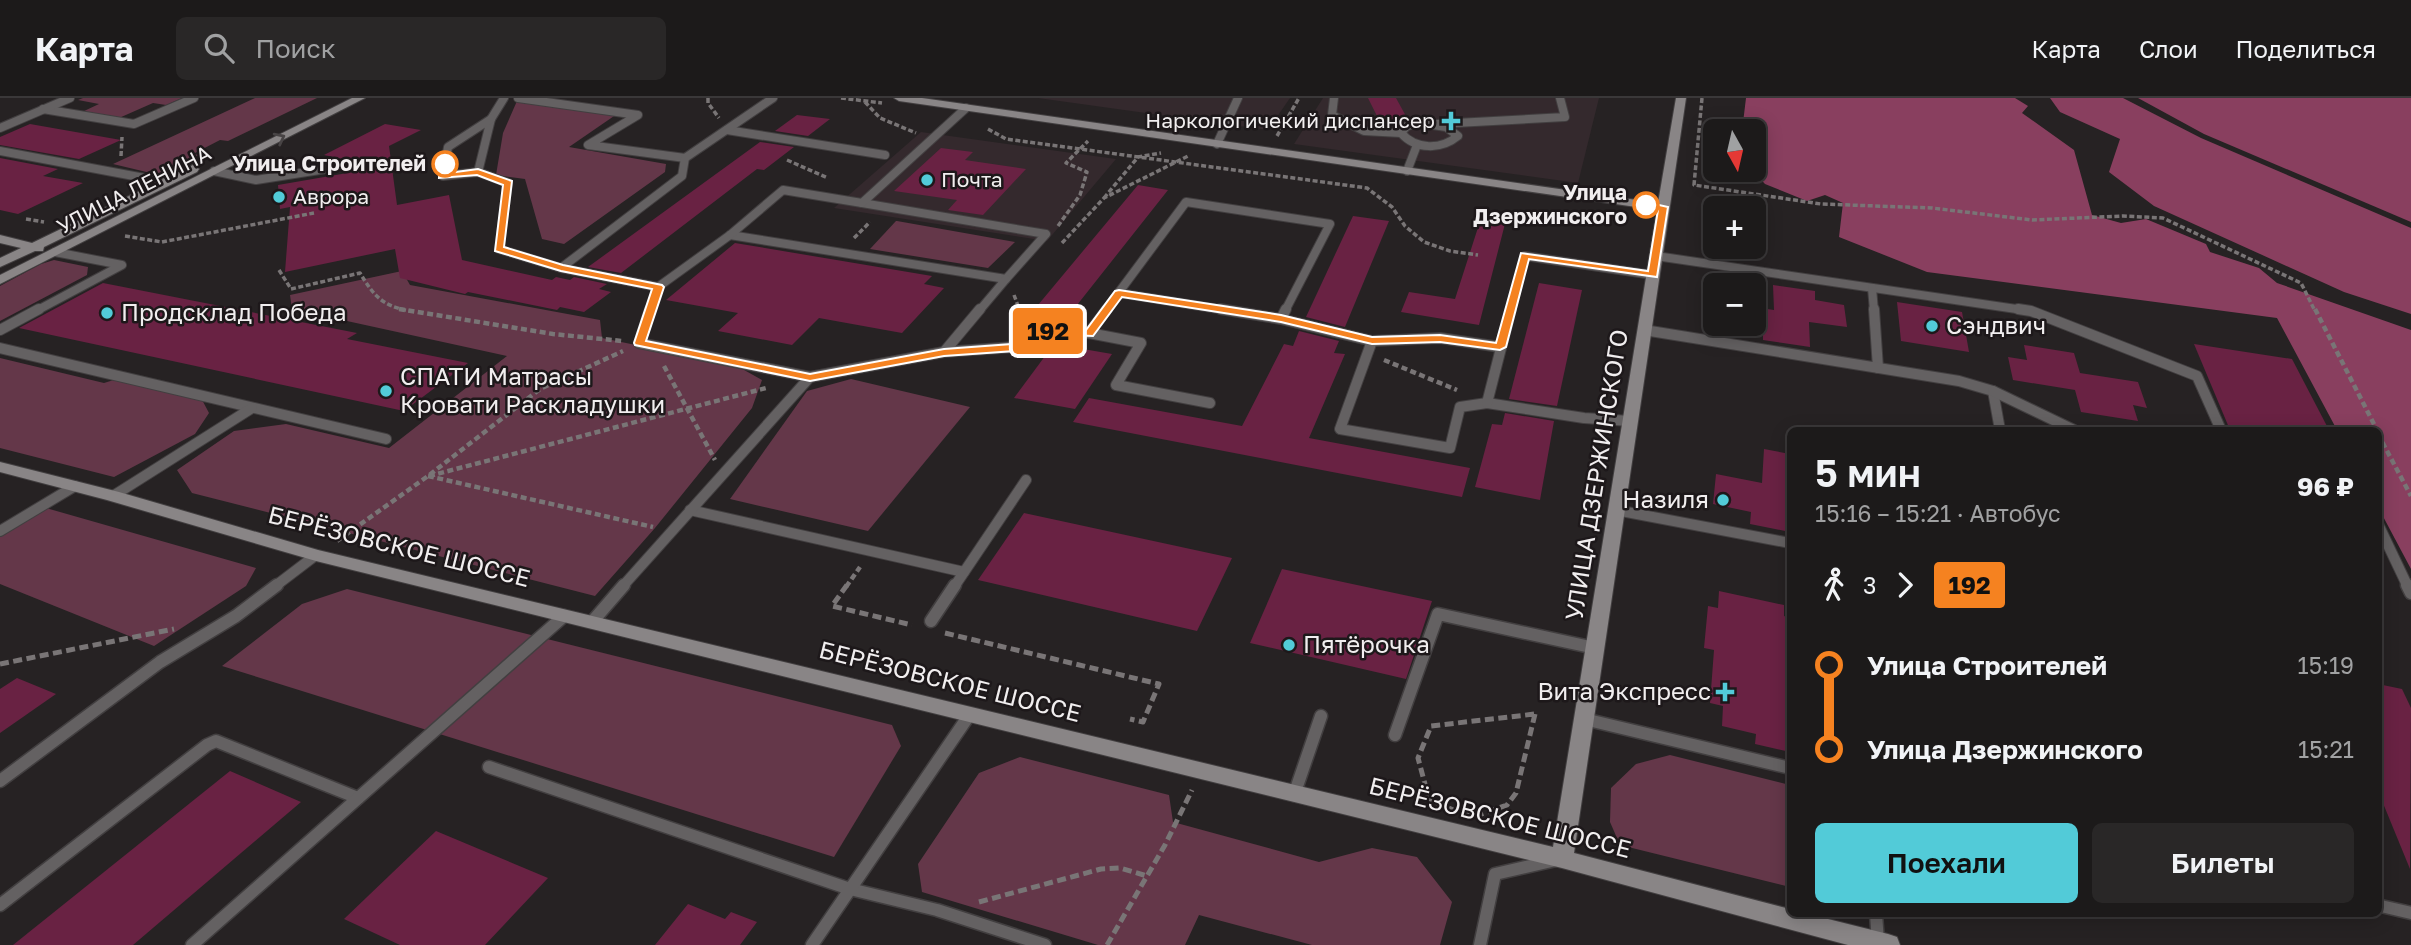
<!DOCTYPE html>
<html lang="ru">
<head>
<meta charset="utf-8">
<style>
	body { margin:0; font-family:"Golos Text",sans-serif; background:#292727; color:#f1f3f6; height:100vh; display:flex; flex-direction:column; font-size:26px; white-space:nowrap }
	* { box-sizing:border-box; margin:0 }
	p { font-size:23px; color:#a0a1a2 }
	.icon { flex:none; width:38px; height:38px; fill:none; stroke:currentColor; stroke-width:2; stroke-linecap:round; stroke-linejoin:round }
	.map { position:relative; flex:1; overflow:hidden }
	.drawer { position:absolute; left:1787px; top:329px; width:595px; height:490px; display:flex; flex-direction:column; background:#1c1a1a; border-radius:10px; box-shadow:0 4px 18px #0003,0 0 0 2px #3a3839 }
	.drawer>* { flex:none }
	.badge { padding:0 14px; border-radius:5px; font-size:24px; line-height:46px }
	.needle { width:46px; rotate:172deg }
	.fabs { position:absolute; left:1703px; top:21px; display:grid; gap:14px }
	.fabs a { display:grid; place-items:center; width:63px; height:63px; border-radius:10px; background:#1c1a1a; box-shadow:0 4px 18px #0003,0 0 0 2px #3a3839; font-size:35px }
	.map>.badge { position:absolute; translate:-50% -50%; box-shadow:0 0 0 4px #fff }
	.legs { display:flex; align-items:center; gap:10px; height:77px; padding:0 28px; font-size:23px }
	.legs p { margin-inline-start:auto }
	.summary { display:flex; align-items:center; justify-content:space-between; height:119px; padding:0 28px }
	h1 { font-size:38px; font-weight:600; line-height:52px }
	.primary-button { display:flex; gap:14px; margin-top:auto; padding:14px 28px }
	.primary-button a { flex:1; height:80px; border-radius:10px; background:#52cbd8; color:#111; font-size:28px; font-weight:600; line-height:80px; text-align:center }
	.primary-button a+a { background:#292727; color:#f1f3f6 }
	ul { padding:0 28px; list-style:none }
	li { display:flex; align-items:center; gap:24px; height:84px; font-size:26px }
	li i { display:grid; place-items:center; width:10px; height:100%; margin:0 9px; background:currentColor }
	li i::after { content:''; width:18px; height:18px; margin:-9px; border:5px solid; border-radius:50%; background:#1c1a1a }
	li p { margin-inline-start:auto }
	li:first-child i { background:linear-gradient(#0000 50%,currentColor 0) }
	li:last-child i { background:linear-gradient(currentColor 50%,#0000 0) }
	header { display:flex; align-items:center; gap:42px; box-sizing:border-box; height:98px; padding:0 35px; background:#1c1a1a; border-bottom:2px solid #3a3839 }
	header strong { font-size:33px }
	nav { display:flex; gap:38px; margin-inline-start:auto; font-size:24px }
	.search { width:490px; height:63px; background:#292727; display:flex; align-items:center; gap:18px; box-sizing:border-box; padding:0 24px; border-radius:10px; color:#a0a1a2; font-size:26px }
	.map>svg:first-child { display:block }
</style>
</head>
<body>
<header>
<strong>Карта</strong>
<div class="search"><svg class="icon" aria-label="search" viewBox="0 0 24 24"><circle cx="10" cy="10" r="6"/><path d="M15 15l6 6"/></svg>Поиск</div>
<nav><a>Карта</a><a>Слои</a><a>Поделиться</a></nav>
</header>
<div class="map">
<svg width="2411" height="847" viewBox="0 0 2411 847">
	<rect width="100%" height="100%" fill="#262223"/>
	<g fill="#34292d">
		<path d="M1038,0H1290L1268,32Z"/>
		<path d="M1323,0H1599L1578,85L1294,46Z"/>
		<path d="M921,34L1116,61L1047,143L834,110Z"/>
	</g>
	<g fill="#643749">
		<path d="M83,0H182L166,7L153,5L119,20L82,14L99,6L78,2Z"/>
		<path d="M255,0H317L228,43L220,42L193,56L199,57L159,77L113,66Z"/>
		<path d="M517,3L617,16L569,49L666,66L665,74L564,146L542,141L525,81L496,77L503,35Z"/>
		<path d="M896,123H897L1015,144L988,170L870,151Z"/>
		<path d="M54,162L88,169L87,177L0,223V188L41,166Z"/>
		<path d="M402,173L410,187L600,222L602,240L737,268L762,282L752,310L655,430L595,498L192,395L177,372L234,333L286,326L389,350L507,258L292,211L290,197Z"/>
		<path d="M0,260L104,285L120,280L200,298L209,315L195,336L114,379L0,350Z"/>
		<path d="M851,281L970,309L868,433L730,401L807,293Z"/>
		<path d="M39,408L256,470L246,488L154,548L0,486V430Z"/>
		<path d="M347,491L892,627L901,648L834,759L222,568L302,506Z"/>
		<path d="M1670,657L1790,687V789L1620,747L1610,724L1611,690L1636,666Z"/>
		<path d="M1020,659L1169,697L1173,724L1319,764L1372,750L1417,759L1452,804L1440,847H1312L1199,817L1185,847H1098L922,794L918,766L979,675Z"/>
	</g>
	<g fill="#893f5f">
		<path d="M1746,0H2015L2028,8L2022,15L2074,52L2092,117L2121,125L2146,121L2206,146L2210,154L2259,170L2277,185L2411,232V471L2378,409V332H2337L2277,220L1927,174L1839,139L1843,105L1825,97L1807,103L1765,86L1752,72L1754,33H1742Z"/>
		<path d="M2050,0H2123L2201,40L2411,130V216L2344,194L2154,108L2109,74L2120,41L2060,14Z"/>
		<path d="M2138,0H2411V124L2204,36Z"/>
	</g>
	<g fill="#692243">
		<path d="M1368,0H1396L1407,20L1379,22Z"/>
		<path d="M797,17L830,21L808,38L775,33Z"/>
		<path d="M30,26L121,42L79,61L0,47V39Z"/>
		<path d="M385,26L421,32L389,48L397,107L449,97L462,162L552,182L556,179L570,182L574,179L607,186L599,191L611,194L584,214L560,209L557,212L468,194L465,196L400,180L395,151L285,174L290,109L280,111L278,87L382,69L324,57Z"/>
		<path d="M760,44L794,49L764,72L757,71L621,175L588,169Z"/>
		<path d="M941,50L973,54L965,62L1026,71L983,117L948,112L957,102L894,93Z"/>
		<path d="M0,60L58,71L43,78L83,85L18,116L0,112Z"/>
		<path d="M1138,87L1168,92L1062,226L1042,225L1035,228L1023,225Z"/>
		<path d="M1483,114L1507,118L1479,227L1401,214L1409,194L1455,201Z"/>
		<path d="M1353,118L1389,123L1345,229L1306,219Z"/>
		<path d="M735,145L932,178L924,186L944,190L902,235L819,220L792,247L718,233L738,215L666,202Z"/>
		<path d="M103,185L357,235L347,241L468,265L404,313L19,230Z"/>
		<path d="M1539,185L1582,192L1557,308L1509,301Z"/>
		<path d="M1773,187L1815,193V202L1844,207L1847,229L1809,224L1810,249L1763,242V234L1754,232V209L1774,212Z"/>
		<path d="M1897,204L1962,214L1969,254L1901,243Z"/>
		<path d="M1299,233L1339,243L1334,255L1345,256L1309,340L1470,370L1462,399L1073,324L1089,300L1242,328L1284,246L1293,248Z"/>
		<path d="M1054,246L1112,256L1075,311L1014,300Z"/>
		<path d="M2194,246L2292,261L2329,332H2230Z"/>
		<path d="M2024,247L2074,255L2080,275L2138,284L2147,310L2133,307L2138,323L2081,314L2075,292L2013,282L2008,259L2027,262Z"/>
		<path d="M1505,315L1554,323L1540,402L1475,389L1492,326L1502,327Z"/>
		<path d="M1764,351L1790,356V434L1750,426L1751,414L1713,406L1716,376L1762,385Z"/>
		<path d="M1024,415L1232,460L1197,533L978,482Z"/>
		<path d="M1282,471L1432,503L1406,581L1250,545Z"/>
		<path d="M1719,493L1784,507V518L1790,520V654L1755,646L1756,636L1722,628L1723,608L1710,605L1714,552L1704,550L1708,508L1718,510Z"/>
		<path d="M17,580L56,596L0,635V591Z"/>
		<path d="M2378,586L2402,591L2411,610L2410,771L2378,693Z"/>
		<path d="M230,673L301,704L133,847H13Z"/>
		<path d="M436,733L548,780L485,847H400L344,821Z"/>
		<path d="M688,806L725,821L731,814L757,824L740,847H655Z"/>
	</g>
	<g fill="none" stroke-linecap="round" stroke-linejoin="round">
		<defs>
			<g id="lane-far2">
				<path d="M504,0L491,21L478,74L508,85L499,151L561,170L658,189"/>
				<path d="M518,0L638,17L588,47L685,60"/>
				<path d="M1334,0L1332,17L1364,33L1401,35"/>
				<path d="M43,11L134,26L194,0"/>
				<path d="M1420,25L1446,29L1458,38C1441,52 1416,52 1401,35L1407,28Z"/>
				<path d="M1437,26L1565,19L1560,0"/>
				<path d="M0,30L70,0"/>
				<path d="M727,32L885,57"/>
				<path d="M1217,46L1238,0"/>
				<path d="M0,53L166,84"/>
				<path d="M214,73L256,82L326,71"/>
				<path d="M1407,73L1417,47"/>
				<path d="M478,74L443,78L448,49L491,21"/>
				<path d="M730,137L1006,181L1046,136L862,105"/>
				<path d="M1656,158L2030,213"/>
				<path d="M561,170L682,78L685,60L773,0"/>
				<path d="M1872,190L1874,213"/>
				<path d="M1119,195L1231,213"/>
				<path d="M36,213L122,167L55,154"/>
				<path d="M650,213L658,189L730,137L783,92L862,105L966,10"/>
				<path d="M979,213L1006,181"/>
				<path d="M1105,213L1186,104L1330,126L1285,213"/>
				<path d="M1511,213L1525,158L1653,177"/>
			</g>
			<g id="lane-far1">
				<path d="M1107,211L1089,235L1141,245L1116,287L1210,305"/>
				<path d="M1220,211L1281,221L1372,243L1440,240L1500,249"/>
				<path d="M1874,211L1878,270"/>
				<path d="M2018,211L2031,213L2197,278L2221,332"/>
				<path d="M1281,221L1286,211"/>
				<path d="M0,232L39,211"/>
				<path d="M1644,232L1959,283L1993,293L2000,332"/>
				<path d="M1372,243L1340,331L1450,350L1460,309L1487,305L1584,320L1630,323"/>
				<path d="M0,250L386,341"/>
				<path d="M944,254L1015,249L1042,232L1089,235"/>
				<path d="M810,279L944,254L980,211"/>
				<path d="M1993,293L2074,332"/>
				<path d="M1487,305L1511,211"/>
				<path d="M113,398L252,310"/>
				<path d="M690,412L964,474"/>
				<path d="M1616,412L1790,445"/>
				<path d="M2378,426L2408,489"/>
				<path d="M0,433L75,388"/>
				<path d="M274,489L316,457"/>
				<path d="M622,489L810,279L639,245L650,211"/>
				<path d="M954,489L1026,382"/>
			</g>
			<g id="lane">
				<path d="M2407,487L2411,495"/>
				<path d="M931,523L955,487"/>
				<path d="M592,524L624,487"/>
				<path d="M1584,621L1790,670"/>
				<path d="M1395,637L1438,516L1595,550"/>
				<path d="M489,669L850,791L937,812L1045,847"/>
				<path d="M0,683L160,564L236,518L277,487"/>
				<path d="M1294,697L1321,618"/>
				<path d="M0,807L207,647L216,643L358,700"/>
				<path d="M2381,808L2411,815"/>
				<path d="M1876,816L1878,844"/>
				<path d="M192,847L564,518"/>
				<path d="M812,847L970,616"/>
				<path d="M1480,847L1495,776L1556,762"/>
			</g>
			<g id="secondary">
				<path d="M352,0H365L0,186V177Z"/>
				<path d="M894,0H922L1658,105L1676,0H1686L1574,755L1790,811V816H1808L1888,836L1897,839L1900,847H1848L1562,770L316,463L107,402L0,374V364L119,394L318,452L1553,749L1657,112L899,3Z"/>
				<path d="M193,67L199,71L197,74L44,149L43,153H35L0,169V160L21,150L0,145V137L32,145Z"/>
			</g>
		</defs>
		<use href="#lane-far2" stroke="#423f40" stroke-width="10"/>
		<use href="#lane-far1" stroke="#423f40" stroke-width="12"/>
		<use href="#lane" stroke="#423f40" stroke-width="15"/>
		<use href="#secondary" stroke="#423f40" stroke-width="2"/>
		<g stroke="#797576" stroke-width="3.5" stroke-dasharray="5 2.5" stroke-linecap="butt">
			<path d="M708,0V5L719,20"/>
			<path d="M841,0L882,5"/>
			<path d="M1702,0L1694,87L1821,106L1932,110L2032,122L2123,118L2163,120L2301,185L2315,213"/>
			<path d="M865,4L880,20L916,35"/>
			<path d="M988,31L1006,41L1367,90L1392,109L1405,128L1424,144L1450,153L1478,157"/>
			<path d="M1277,38L1299,0"/>
			<path d="M121,58L122,39"/>
			<path d="M787,62L828,80"/>
			<path d="M1104,100L1138,59L1161,55"/>
			<path d="M26,121L44,124"/>
			<path d="M1058,128L1080,97L1087,74L1066,65L1088,43"/>
			<path d="M125,138L162,144L314,115"/>
			<path d="M854,140L870,124"/>
			<path d="M1062,145L1104,100L1188,58"/>
			<path d="M279,172L291,191L360,175C374,198 382,208 410,213"/>
			<path d="M1014,197L1020,213"/>
		</g>
		<g stroke="#797576" stroke-width="4.5" stroke-dasharray="6 3.5" stroke-linecap="butt">
			<path d="M399,211L553,236L622,243"/>
			<path d="M2315,211L2377,332"/>
			<path d="M1019,225V211"/>
			<path d="M1384,262L1457,292"/>
			<path d="M664,268L715,362"/>
			<path d="M2378,336L2411,398"/>
			<path d="M428,378L653,429"/>
			<path d="M429,378L766,290"/>
			<path d="M337,443L428,378L540,291L623,253"/>
			<path d="M846,489L860,469"/>
		</g>
		<g stroke="#797576" stroke-width="5" stroke-dasharray="9 4.5" stroke-linecap="butt">
			<path d="M847,487L832,508L912,527"/>
			<path d="M945,535L1159,586L1143,624L1130,621"/>
			<path d="M0,566L174,531"/>
			<path d="M1535,616L1516,695L1507,707L1479,717L1462,716L1429,701L1418,660L1431,628Z"/>
			<path d="M979,804L1101,771L1120,770L1147,778"/>
			<path d="M1107,847L1165,747L1192,692"/>
		</g>
		<use href="#lane-far2" stroke="#646162" stroke-width="8"/>
		<use href="#lane-far1" stroke="#646162" stroke-width="10"/>
		<use href="#lane" stroke="#646162" stroke-width="12"/>
		<use href="#secondary" fill="#898586" fill-rule="evenodd"/>
	</g>
	<defs><path id="oneway-chevron" d="M-2-3.5L2.5 0L-2 3.5" fill="none" stroke-width="1.6" stroke-linecap="round" stroke-linejoin="round" transform="scale(1.75)"/></defs>
	<use stroke="#484445" href="#oneway-chevron" transform="translate(280 40) rotate(-27)"/>
	<path fill="#f58220" stroke="#fff" stroke-width="2" d="M445,63L450,66L448,75L478,71L512,83L504,149L563,167L662,187L664,189L646,243L810,276L944,251L1012,246L1042,229L1086,232L1115,193L1119,192L1281,217L1372,239L1440,237L1496,245L1521,155L1648,173L1658,112L1641,107L1646,104L1668,109L1657,179L1529,161L1506,249L1500,252L1440,244L1372,246L1281,224L1122,199L1093,238L1044,236L1015,253L944,258L810,283L635,247L634,245L652,191L561,173L495,153L503,87L477,77L439,80L440,66Z"/>
	<g fill="#52cbd8" stroke="#1d181a" stroke-width="2.5">
		<path d="M1447.5 12.5h7v7h7v7h-7v7h-7v-7h-7v-7h7z"/>
		<circle cx="927" cy="82" r="7"/>
		<circle cx="279" cy="99" r="7"/>
		<circle cx="107" cy="215" r="7"/>
		<circle cx="1932" cy="228" r="7"/>
		<circle cx="386" cy="293" r="7"/>
		<circle cx="1723" cy="402" r="7"/>
		<circle cx="1289" cy="547" r="7"/>
		<path d="M1721.5 583.5h7v7h7v7h-7v7h-7v-7h-7v-7h7z"/>
	</g>
	<g fill="#fff" stroke="#f58220" stroke-width="3.5">
		<circle cx="445" cy="66" r="12"/>
		<circle cx="1646" cy="107" r="12"/>
	</g>
	<g text-anchor="middle" stroke-width="5" stroke-linejoin="round" paint-order="stroke">
		<g font-size="21" fill="#f1eeef" stroke="#1d181a" text-anchor="start">
			<text x="1435" y="30" text-anchor="end">Наркологичекий диспансер</text>
			<text x="941" y="89">Почта</text>
			<text x="293" y="106">Аврора</text>
		</g>
		<g font-size="21" font-weight="bold" fill="#f1eeef" stroke="#1d181a" text-anchor="end">
			<text x="426" y="73">Улица Строителей</text>
			<text x="1627" y="102">Улица<tspan x="1627" dy="24">Дзержинского</tspan></text>
		</g>
		<g font-size="21" fill="#f1eeef" stroke="#1d181a">
			<text transform="translate(134 92) rotate(-27)" y="7">УЛИЦА ЛЕНИНА</text>
		</g>
		<g font-size="24" fill="#f1eeef" stroke="#1d181a" text-anchor="start">
			<text x="121" y="223">Продсклад Победа</text>
			<text x="1946" y="236">Сэндвич</text>
			<text x="400" y="287">СПАТИ Матрасы<tspan x="400" dy="28">Кровати Раскладушки</tspan></text>
			<text x="1709" y="410" text-anchor="end">Назиля</text>
			<text x="1303" y="555">Пятёрочка</text>
			<text x="1711" y="602" text-anchor="end">Вита Экспресс</text>
		</g>
		<g font-size="24" fill="#f1eeef" stroke="#1d181a">
			<text transform="translate(1597 377) rotate(-81)" y="8">УЛИЦА ДЗЕРЖИНСКОГО</text>
			<text transform="translate(399 449) rotate(14)" y="8">БЕРЁЗОВСКОЕ ШОССЕ</text>
			<text transform="translate(950 584) rotate(14)" y="8">БЕРЁЗОВСКОЕ ШОССЕ</text>
			<text transform="translate(1500 720) rotate(14)" y="8">БЕРЁЗОВСКОЕ ШОССЕ</text>
		</g>
	</g>
</svg>
<div class="fabs">
<a><svg class="needle" viewBox="-14 -14 28 28"><path d="M0-13l5 13h-10z" fill="#e53935"/><path d="M0 13l5-13h-10z" fill="#a0a1a2"/></svg></a>
<a>+</a>
<a>−</a>
</div>
<b class="badge" style="left:1048px;top:233px;background:#f58220;color:#111">192</b>
<section class="drawer">
<div class="summary"><div><h1>5 мин</h1><p>15:16 – 15:21 · Автобус</p></div><b>96 ₽</b></div>
<div class="legs"><svg class="icon" aria-label="walk" viewBox="0 0 24 24"><circle cx="13" cy="4" r="2"/><path d="M13 8l-2 6 4 7M11 14l-3 7M7 12l3-4h3l4 4"/></svg>3<svg class="icon" aria-label="forward" viewBox="0 0 24 24"><path d="M9 5l7 7-7 7"/></svg><b class="badge" style="background:#f58220;color:#111">192</b></div>
<ul>
<li><i style="color:#f58220"></i><b>Улица Строителей</b><p>15:19</p></li>
<li><i style="color:#f58220"></i><b>Улица Дзержинского</b><p>15:21</p></li>
</ul>
<div class="primary-button"><a>Поехали</a><a>Билеты</a></div>
</section>
</div>
</body>
</html>
